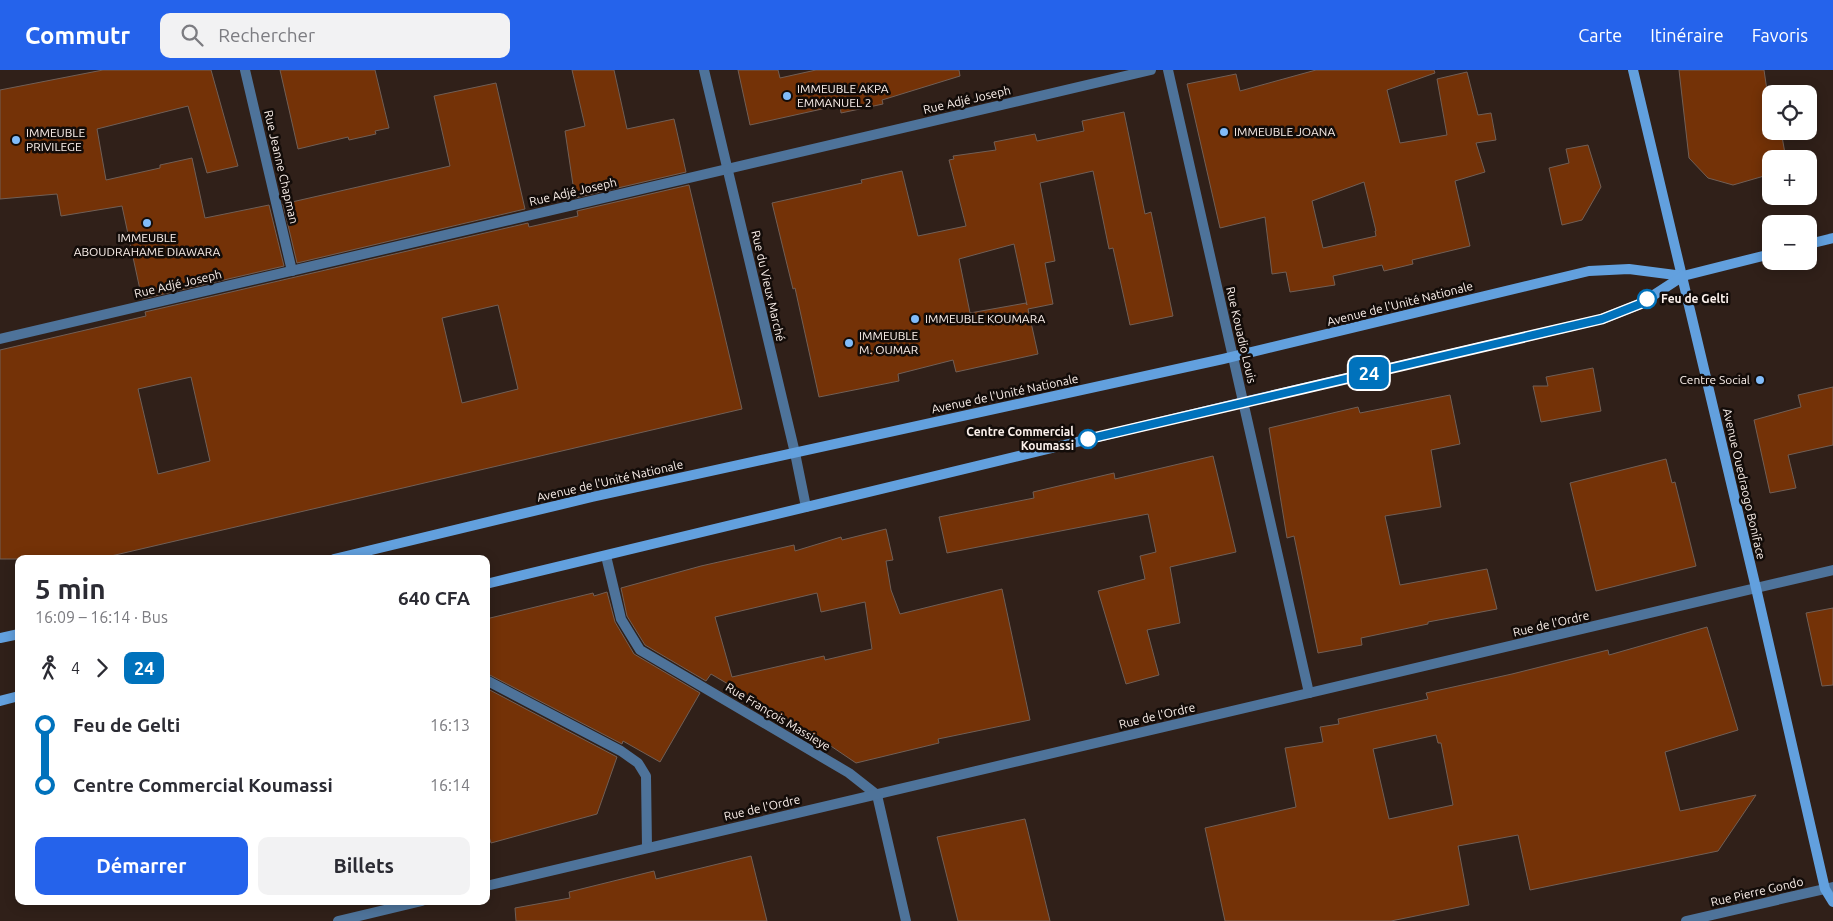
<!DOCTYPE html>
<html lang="fr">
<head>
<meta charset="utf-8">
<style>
	body { margin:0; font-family:Ubuntu,sans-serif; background:#f2f2f3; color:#2b2b33; height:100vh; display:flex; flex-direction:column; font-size:19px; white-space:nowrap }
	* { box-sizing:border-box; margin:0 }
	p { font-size:16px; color:#7c7c81 }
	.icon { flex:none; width:28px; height:28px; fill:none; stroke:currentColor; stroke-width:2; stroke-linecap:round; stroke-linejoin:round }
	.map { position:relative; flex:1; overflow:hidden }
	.drawer { position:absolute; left:15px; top:485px; width:475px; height:350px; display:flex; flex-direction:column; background:#fff; border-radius:10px; box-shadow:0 2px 12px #0003 }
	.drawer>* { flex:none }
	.badge { padding:0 10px; border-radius:8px; font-size:18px; line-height:32px }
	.fabs { position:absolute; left:1762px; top:15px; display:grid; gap:10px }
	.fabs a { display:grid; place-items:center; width:55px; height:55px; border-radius:10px; background:#fff; box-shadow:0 2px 12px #0003; font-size:25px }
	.map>.badge { position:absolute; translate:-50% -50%; box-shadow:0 0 0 2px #fff }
	.legs { display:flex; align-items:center; gap:8px; height:55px; padding:0 20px; font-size:16px }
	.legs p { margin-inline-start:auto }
	.overview { display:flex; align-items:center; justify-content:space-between; height:85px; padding:0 20px }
	h1 { font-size:28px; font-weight:600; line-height:38px }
	.primary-button { display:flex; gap:10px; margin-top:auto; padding:10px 20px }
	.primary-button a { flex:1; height:58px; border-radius:10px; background:#2563eb; color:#fff; font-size:20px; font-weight:600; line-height:58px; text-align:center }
	.primary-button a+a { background:#f2f2f3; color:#2b2b33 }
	ul { padding:0 20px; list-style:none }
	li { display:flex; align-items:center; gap:18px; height:60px; font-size:19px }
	li i { display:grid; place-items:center; width:8px; height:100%; margin:0 6px; background:currentColor }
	li i::after { content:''; width:12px; height:12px; margin:-6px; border:4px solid; border-radius:50%; background:#fff }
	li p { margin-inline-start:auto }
	li:first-child i { background:linear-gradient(#0000 50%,currentColor 0) }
	li:last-child i { background:linear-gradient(currentColor 50%,#0000 0) }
	header { display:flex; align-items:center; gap:30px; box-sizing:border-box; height:70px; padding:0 25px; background:#2563eb; color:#fff }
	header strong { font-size:24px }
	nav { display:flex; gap:28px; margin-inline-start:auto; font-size:18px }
	.search { width:350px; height:45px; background:#f2f2f3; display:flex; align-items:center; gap:12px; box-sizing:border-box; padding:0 18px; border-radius:10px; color:#7c7c81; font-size:19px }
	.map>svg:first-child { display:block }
</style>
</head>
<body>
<header>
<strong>Commutr</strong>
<div class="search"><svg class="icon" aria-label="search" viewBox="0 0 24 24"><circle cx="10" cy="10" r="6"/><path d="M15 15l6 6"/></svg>Rechercher</div>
<nav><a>Carte</a><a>Itinéraire</a><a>Favoris</a></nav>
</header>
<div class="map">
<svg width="1833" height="851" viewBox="0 0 1833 851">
	<rect width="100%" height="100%" fill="#302019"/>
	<g fill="#743207" stroke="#715f56" fill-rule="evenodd">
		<path d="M103,0H211L238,96L207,103L188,36L97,59L106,110L160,98V95L192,88L205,148L269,135L284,196L142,229L122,136L61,146L57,124L0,129V20Z"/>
		<path d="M280,0H375L389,58L375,61L376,64L349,70L348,67L298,79Z"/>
		<path d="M572,0H614L627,59L674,49L686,102L575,128L565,61L585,56Z"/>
		<path d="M738,0H778L780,8L816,0H959L960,6L882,30L883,34L841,43L840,35L750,55Z"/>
		<path d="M1316,0H1434L1435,3L1387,20L1400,73L1447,65L1437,9L1467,2L1478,45L1491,43L1496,70L1476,73L1485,102L1455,111L1470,176L1412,190L1413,194L1384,201L1382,195L1333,206L1335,215L1290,222L1286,202L1272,204L1265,147L1220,158L1187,14L1236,4L1240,21ZM1364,112L1376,161H1375L1376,166L1323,178L1312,131Z"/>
		<path d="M1679,0H1764L1769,34H1771V61H1781L1786,89H1771V104L1733,115L1708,108L1689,88Z"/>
		<path d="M496,13L525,139L297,193L283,134L450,96L434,26Z"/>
		<path d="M1124,42L1145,144L1151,142L1173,246L1130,255L1113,178L1109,179L1093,101L1040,113L1055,191L1045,193L1053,234L1028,239L1038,284L956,302L953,290L898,304L899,311L819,327L795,218L793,219L772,133L862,113L861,110L902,101L918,166L966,156L949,90L954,89L953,86L996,80L994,72L1035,64L1037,71L1084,61L1082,51ZM1014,174L1027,235L1026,233L970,243L959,189Z"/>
		<path d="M1588,75L1601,117L1582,150L1562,155L1549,98L1569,93L1566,79Z"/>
		<path d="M689,115L742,339L98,489H0V280L146,246L145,242L528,153L529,157L578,146L577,141ZM498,235L518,319L462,333L442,248ZM191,307L210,391L158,404L138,319Z"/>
		<path d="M1593,298L1601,341L1541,352L1533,316H1548L1546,307Z"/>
		<path d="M1833,317V375L1788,385L1796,418L1770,423L1754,350L1801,337L1798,325Z"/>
		<path d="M1450,325L1460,374L1431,380L1441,437L1385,446L1400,515L1487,499L1497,539L1428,552V554L1361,568L1362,575L1318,583L1294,466L1287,468L1269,358L1358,337L1360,343Z"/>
		<path d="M1213,386L1236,482L1170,497L1180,553L1147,560L1159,605L1126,614L1098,521L1145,509L1140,486L1156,482L1148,444L947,483L939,447L1034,428L1033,422L1114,403L1115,409Z"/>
		<path d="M1666,389L1672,413L1675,412L1696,496L1596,521L1570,413Z"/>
		<path d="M886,459L893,490L886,491L891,520L900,544L1002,519L1030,650L938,669L939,673L856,693L813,664L711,604L706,611L645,575L627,546L621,518L701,496L794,475L795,481L841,467L842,470ZM817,523L821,542L865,532L872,579L825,590L824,586L732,607L715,547Z"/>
		<path d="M607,522L615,552L634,584L700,623L660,692L623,671L622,674L486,603V549L593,523L594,526Z"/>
		<path d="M1833,538V615L1822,616L1806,543Z"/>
		<path d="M1707,557L1738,660L1665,682L1680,741L1756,725L1718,781L1530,820L1518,765L1458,776L1469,835L1391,851H1225L1205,758L1296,737L1285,678L1323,672L1320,657L1339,654L1338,649L1428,629L1426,623L1512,604L1608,580L1609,585ZM1436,665L1438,673H1441L1453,735L1389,749L1373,679Z"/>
		<path d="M486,618L617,687L597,744L491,773L486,757Z"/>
		<path d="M1025,749L1050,851H958L937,767Z"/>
		<path d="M751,786L767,851H516L515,838L570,828L569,822L654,801L656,809Z"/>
	</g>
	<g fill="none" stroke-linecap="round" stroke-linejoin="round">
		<g stroke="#4e739a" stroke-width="10">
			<path d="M245,0L292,201"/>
			<path d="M704,0L795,383L806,437"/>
			<path d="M1168,0L1309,623"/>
			<path d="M0,269L1151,0"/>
			<path d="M606,486L621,549L640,580L849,703L877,725L906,851"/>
			<path d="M486,610L621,681L638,693L646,706L647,778"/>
			<path d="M486,816L1833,500"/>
			<path d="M338,851L422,831"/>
			<path d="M1686,851L1833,817"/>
		</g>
		<g stroke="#62a0de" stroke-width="10">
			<path d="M1633,0L1756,518L1825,819L1833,832"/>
			<path d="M1809,174L1833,168"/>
			<path d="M334,489L592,427L1223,289L1589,201L1629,199L1683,206"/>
			<path d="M486,514L1243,332L1602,249L1640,234L1683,206L1771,184"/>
			<path d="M0,568L19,564"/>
			<path d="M0,631L19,626"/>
		</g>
	</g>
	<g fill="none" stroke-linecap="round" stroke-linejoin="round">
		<defs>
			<path id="line-1" d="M1088,369L1602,249L1640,234L1647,229"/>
		</defs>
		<use href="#line-1" stroke="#fff" stroke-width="11"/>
		<use href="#line-1" stroke="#0072bc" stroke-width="8"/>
	</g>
	<g fill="#81bcfa" stroke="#130c09" stroke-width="2">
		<circle cx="787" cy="26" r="5"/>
		<circle cx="1224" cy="62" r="5"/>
		<circle cx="16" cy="70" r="5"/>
		<circle cx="147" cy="153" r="5"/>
		<circle cx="915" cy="249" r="5"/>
		<circle cx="849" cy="273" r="5"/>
		<circle cx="1760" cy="310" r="5"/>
	</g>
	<g fill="#fff" stroke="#0072bc" stroke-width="2.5">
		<circle cx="1647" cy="229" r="9"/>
		<circle cx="1088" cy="369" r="9"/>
	</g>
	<g text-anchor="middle" stroke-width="5" stroke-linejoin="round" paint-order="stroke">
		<g font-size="12" fill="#fbf0eb" stroke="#130c09" text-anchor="start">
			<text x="797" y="23">IMMEUBLE AKPA<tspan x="797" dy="14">EMMANUEL 2</tspan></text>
			<text x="1234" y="66">IMMEUBLE JOANA</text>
			<text x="26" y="67">IMMEUBLE<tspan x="26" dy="14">PRIVILEGE</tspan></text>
			<text x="147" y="172" text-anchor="middle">IMMEUBLE<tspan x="147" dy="14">ABOUDRAHAME DIAWARA</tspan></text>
			<text x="925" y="253">IMMEUBLE KOUMARA</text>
			<text x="859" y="270">IMMEUBLE<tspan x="859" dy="14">M. OUMAR</tspan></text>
			<text x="1750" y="314" text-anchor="end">Centre Social</text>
		</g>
		<g font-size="12" fill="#fbf0eb" stroke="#130c09">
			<text transform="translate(967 30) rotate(-13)" y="4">Rue Adjé Joseph</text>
			<text transform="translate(281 97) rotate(77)" y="4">Rue Jeanne Chapman</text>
			<text transform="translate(573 122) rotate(-13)" y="4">Rue Adjé Joseph</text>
			<text transform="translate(178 214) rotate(-13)" y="4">Rue Adjé Joseph</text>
			<text transform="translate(768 216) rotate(77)" y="4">Rue du Vieux Marché</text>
			<text transform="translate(1400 234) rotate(-14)" y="4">Avenue de l'Unité Nationale</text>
			<text transform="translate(1241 265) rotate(77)" y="4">Rue Kouadio Louis</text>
			<text transform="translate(1005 324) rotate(-12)" y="4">Avenue de l'Unité Nationale</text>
			<text transform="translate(610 411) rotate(-13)" y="4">Avenue de l'Unité Nationale</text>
			<text transform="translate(1744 414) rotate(77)" y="4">Avenue Ouedraogo Boniface</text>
			<text transform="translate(1551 554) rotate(-13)" y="4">Rue de l'Ordre</text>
			<text transform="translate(1157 646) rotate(-13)" y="4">Rue de l'Ordre</text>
			<text transform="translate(778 647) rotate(31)" y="4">Rue François Massieye</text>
			<text transform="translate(762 738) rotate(-13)" y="4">Rue de l'Ordre</text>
			<text transform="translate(1757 822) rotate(-13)" y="4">Rue Pierre Gondo</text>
		</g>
		<g font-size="12" font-weight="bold" fill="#fbf0eb" stroke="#130c09" text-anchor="start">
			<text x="1661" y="233">Feu de Gelti</text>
			<text x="1074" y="366" text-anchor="end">Centre Commercial<tspan x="1074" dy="14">Koumassi</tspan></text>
		</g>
	</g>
</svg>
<div class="fabs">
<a><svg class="icon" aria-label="locate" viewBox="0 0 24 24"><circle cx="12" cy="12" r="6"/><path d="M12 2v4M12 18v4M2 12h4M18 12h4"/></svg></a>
<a>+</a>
<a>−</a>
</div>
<b class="badge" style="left:1369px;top:303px;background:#0072bc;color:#fff">24</b>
<section class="drawer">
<div class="overview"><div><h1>5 min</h1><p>16:09 – 16:14 · Bus</p></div><b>640 CFA</b></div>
<div class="legs"><svg class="icon" aria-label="walk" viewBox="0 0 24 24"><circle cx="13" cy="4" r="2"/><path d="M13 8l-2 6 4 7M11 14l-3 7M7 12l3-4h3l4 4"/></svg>4<svg class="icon" aria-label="forward" viewBox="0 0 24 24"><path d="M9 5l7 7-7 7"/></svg><b class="badge" style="background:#0072bc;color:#fff">24</b></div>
<ul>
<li><i style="color:#0072bc"></i><b>Feu de Gelti</b><p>16:13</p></li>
<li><i style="color:#0072bc"></i><b>Centre Commercial Koumassi</b><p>16:14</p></li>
</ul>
<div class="primary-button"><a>Démarrer</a><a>Billets</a></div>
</section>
</div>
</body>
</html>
